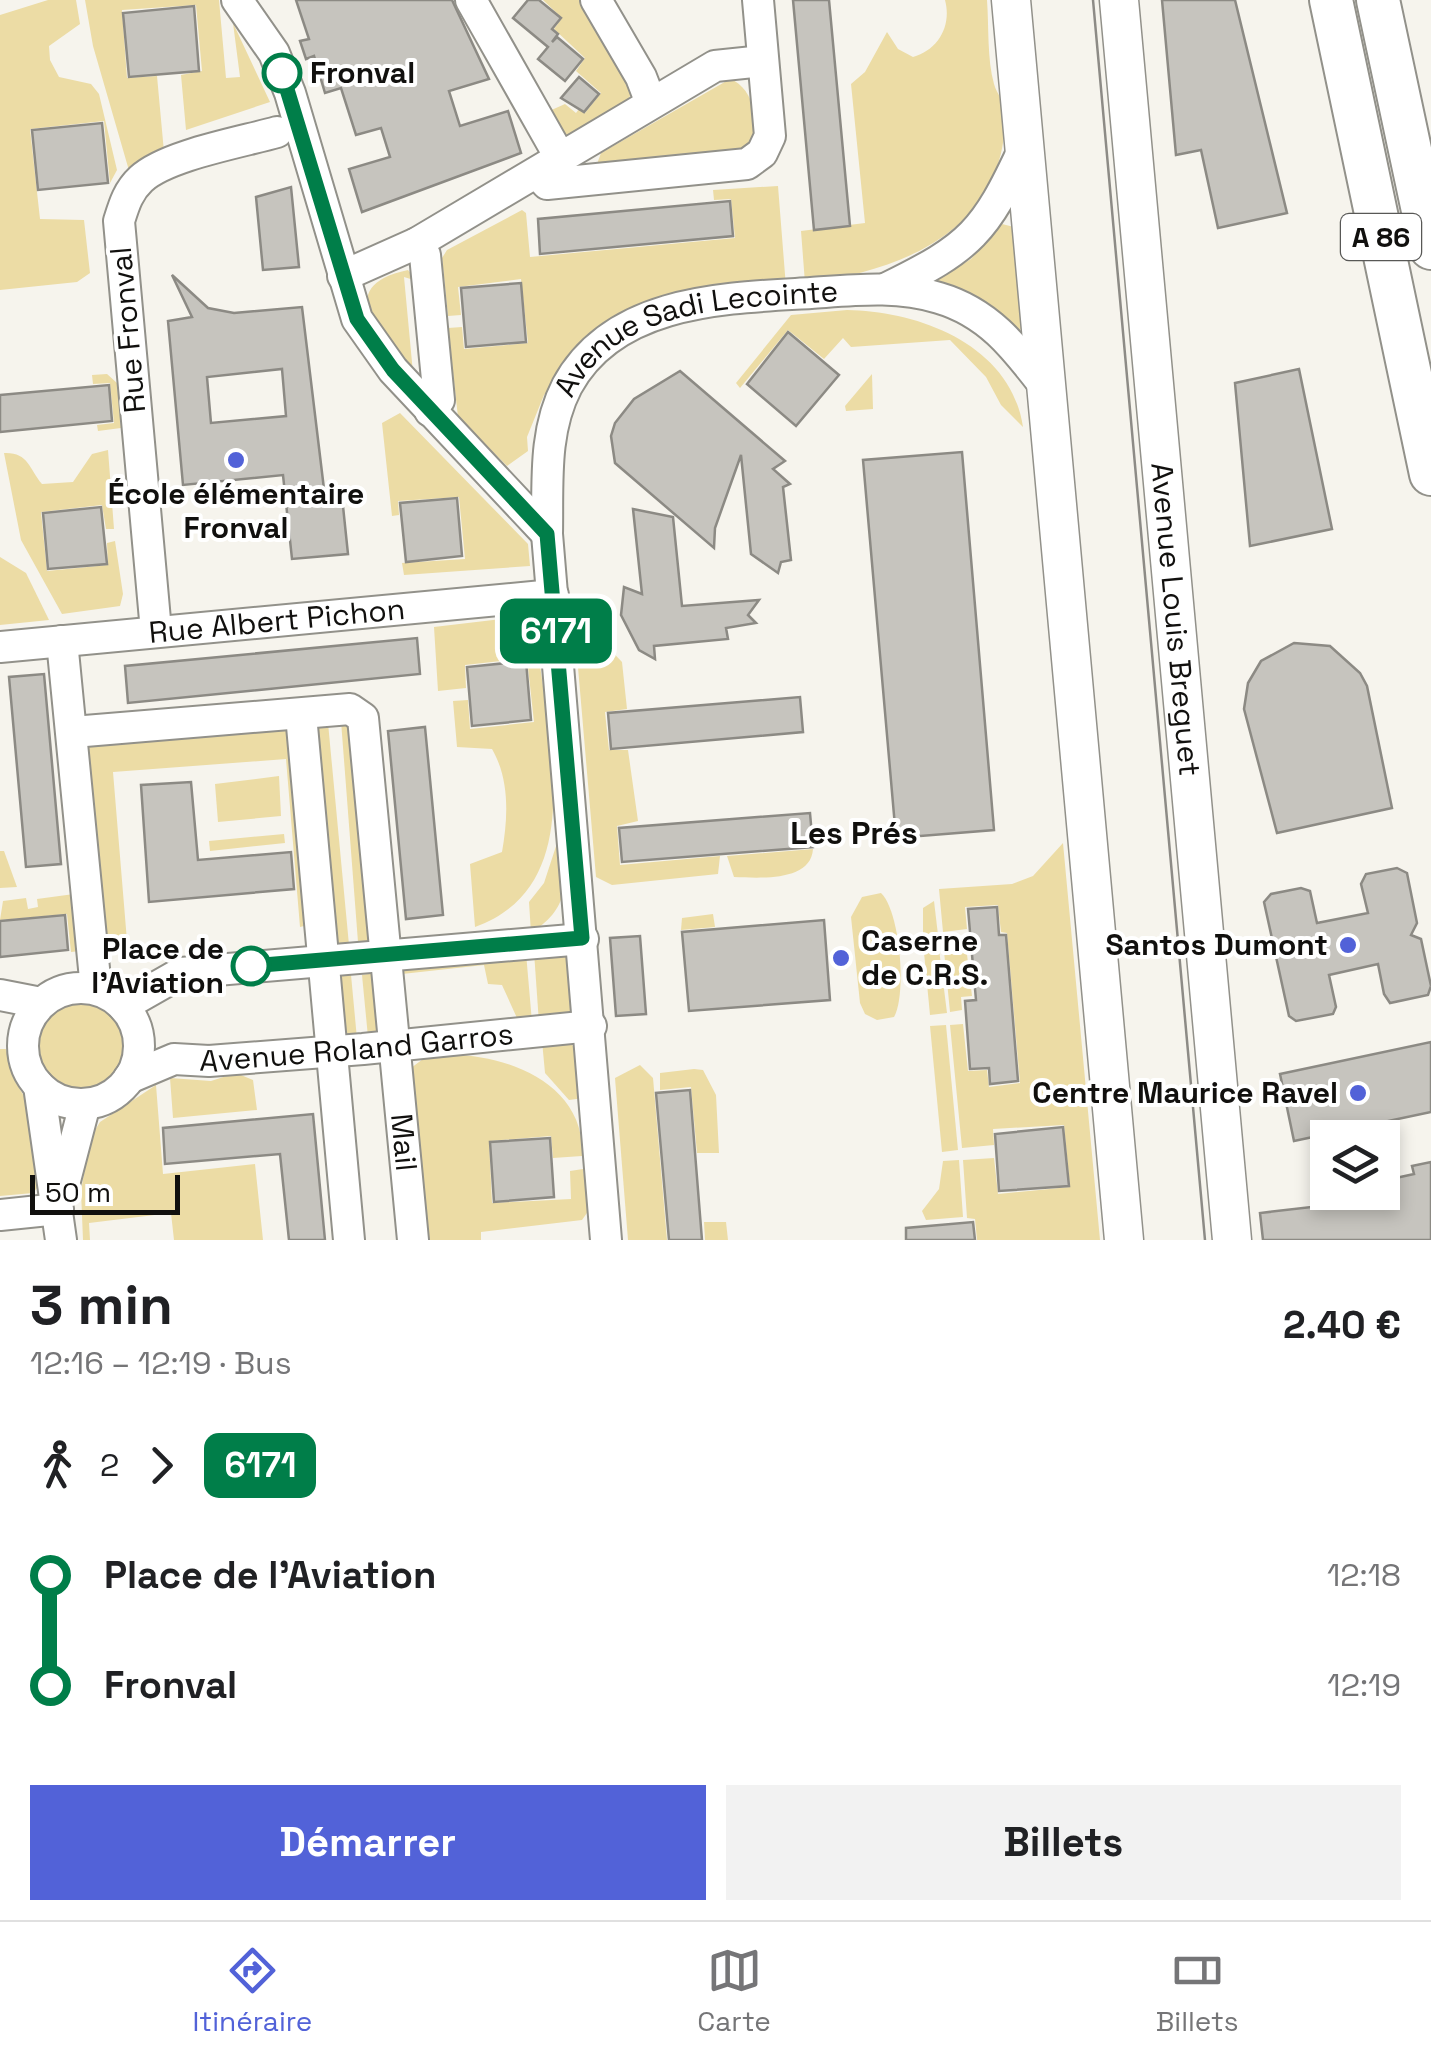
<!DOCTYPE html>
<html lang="fr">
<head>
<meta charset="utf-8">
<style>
	body { margin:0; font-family:"Space Grotesk",sans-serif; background:#f2f2f2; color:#202124; height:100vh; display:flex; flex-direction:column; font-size:38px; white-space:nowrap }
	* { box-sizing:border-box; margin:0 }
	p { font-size:32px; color:#757577 }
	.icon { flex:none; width:55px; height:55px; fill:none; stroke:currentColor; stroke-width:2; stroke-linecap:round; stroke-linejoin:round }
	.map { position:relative; height:1240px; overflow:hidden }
	.panel { display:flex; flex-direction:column; background:#fff; flex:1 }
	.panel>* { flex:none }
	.badge { padding:0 20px; border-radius:15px; font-size:35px; line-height:65px }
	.controls { position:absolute; left:1310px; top:1120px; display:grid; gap:20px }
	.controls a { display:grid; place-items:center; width:90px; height:90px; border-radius:0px; background:#fff; box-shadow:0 5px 15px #0003; font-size:50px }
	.scale { position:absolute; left:30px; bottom:25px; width:150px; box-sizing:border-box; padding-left:10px; border:5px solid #11100e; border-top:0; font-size:28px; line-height:35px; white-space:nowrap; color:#11100e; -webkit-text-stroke:8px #fff; paint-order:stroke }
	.map>.badge { position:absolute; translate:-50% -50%; box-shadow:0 0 0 5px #fff }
	.legs { display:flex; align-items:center; gap:15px; height:110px; padding:0 30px; font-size:32px }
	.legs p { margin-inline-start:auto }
	.summary { display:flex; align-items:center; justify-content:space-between; height:170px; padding:0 30px }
	h1 { font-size:55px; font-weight:700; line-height:75px }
	.button { display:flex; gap:20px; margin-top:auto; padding:20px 30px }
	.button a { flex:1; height:115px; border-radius:0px; background:#5262d8; color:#fff; font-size:40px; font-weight:700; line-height:115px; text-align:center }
	.button a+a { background:#f2f2f2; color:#202124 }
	ul { padding:0 30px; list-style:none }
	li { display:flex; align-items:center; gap:35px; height:110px; font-size:38px }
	li i { display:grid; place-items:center; width:15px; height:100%; margin:0 12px; background:currentColor }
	li i::after { content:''; width:25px; height:25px; margin:-12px; border:8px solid; border-radius:50%; background:#fff }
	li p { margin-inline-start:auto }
	li:first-child i { background:linear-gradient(#0000 50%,currentColor 0) }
	li:last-child i { background:linear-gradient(currentColor 50%,#0000 0) }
	.tab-bar { display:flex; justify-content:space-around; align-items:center; height:140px; border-top:2px solid #e0e0e0; background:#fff; font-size:28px; color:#757577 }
	.tab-bar a { display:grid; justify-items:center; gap:5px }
	.tab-bar .current { color:#5262d8 }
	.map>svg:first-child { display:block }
</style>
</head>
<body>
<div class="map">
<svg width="1431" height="1240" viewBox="0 0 1431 1240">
	<rect width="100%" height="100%" fill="#f6f4ed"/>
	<g fill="#ecdca5">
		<path d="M48,0H76L80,24L49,46L50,60L59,77L91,84L99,94L117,170L110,183L104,121L30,129L40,219L84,220L90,273L77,282L0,290V15Z"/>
		<path d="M85,0H219L226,78L240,77L233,23L270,102L186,130L181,75L202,71L196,5L122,10L127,78L157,76L164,152L130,174L93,46Z"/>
		<path d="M543,0H582L632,92L628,100L569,136L558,131L547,112L565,104L576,113L579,109L585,113L601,93L576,71L585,58L554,29L562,18Z"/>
		<path d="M945,0H987C989,27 987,59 994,84C997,95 1005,101 1005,113C1007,230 902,271 805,283L801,231L865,223L851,84L865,72L887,32L898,49L913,57C938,50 952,26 945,0Z"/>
		<path d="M730,79C755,88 763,130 748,151L601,168L597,164L601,153Z"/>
		<path d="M778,186L786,287L579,351L544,395L527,437L528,451L507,466L458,417L448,328L462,327L464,349L528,343L521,279L458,287L461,315L448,316L442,258L447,250L522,210L526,213L530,257L735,238L731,199L714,200L713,190Z"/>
		<path d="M1002,224L1018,228L1027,327L1014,332L930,284L971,259Z"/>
		<path d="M408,270L417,281L404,277L413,373C384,337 329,287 408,270Z"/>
		<path d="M847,310C919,311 1011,345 1023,427L1001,405L986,377L950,340L851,347L843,338L824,359L788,330L740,388L736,383L791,315Z"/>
		<path d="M107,374L117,383L121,428L98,431L97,425L114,423L110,383L93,384L92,375Z"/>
		<path d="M872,374L873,409L846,411L845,406Z"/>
		<path d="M400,413L528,544L530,566L404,575L402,563L465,559L459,497L398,501L399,515L392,516L382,423Z"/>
		<path d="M108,450L114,529H106L102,505L41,512L47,571L108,565L107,543L115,541L123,594L120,606L62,614L21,540L4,453C28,452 29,468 42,484L73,482L92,454Z"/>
		<path d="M0,557L26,573L49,620L0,625Z"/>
		<path d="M519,617L534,629L537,640C546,734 592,885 475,927L470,864L502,852C508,818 510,780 492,749L457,747L453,701L468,700L470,729L534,722L527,658L465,665L466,688L438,691L434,627Z"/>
		<path d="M600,639L622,662L627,709L605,712L609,750H628L638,821L617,826L620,865L720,856L718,874L612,885L596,877L576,644Z"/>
		<path d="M355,719L375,940L358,942L341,721Z"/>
		<path d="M328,723L349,945H329L311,725Z"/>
		<path d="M294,724L312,924L300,927L286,759L113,772L127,941L98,943L81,742Z"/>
		<path d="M279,776L281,816L218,822L215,784Z"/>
		<path d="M284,834L285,843L210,851L209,841Z"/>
		<path d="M560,834C564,880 575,904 531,933L529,902L544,883Z"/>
		<path d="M1063,843L1100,1240H977L975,1219L967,1218L963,1160L994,1158L998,1194L1070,1187L1064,1125L993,1129L994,1145L962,1148L950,1025L963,1024L968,1071L987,1070L989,1087L1020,1083L1007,933L1001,932L998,905L965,907L967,929L943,932L939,889L1012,884L1033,876Z"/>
		<path d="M813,849C811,882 759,878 734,877L727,856Z"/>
		<path d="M0,851H4L17,887L0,888Z"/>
		<path d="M881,893C900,911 907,994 894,1017L877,1020L865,1014L860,1003L851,917L862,897Z"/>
		<path d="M74,894L80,951L71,952L67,914L0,920L3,901L26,898L28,909L38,907L37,899Z"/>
		<path d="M934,901L938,935L923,937V908Z"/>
		<path d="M713,914L715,927L681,930L682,918Z"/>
		<path d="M965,938L972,996L961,997L962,1010L950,1012L943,941Z"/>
		<path d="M938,941L947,1013L930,1015L923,942Z"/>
		<path d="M557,949L570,957L575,1010L569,1018L539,1023L534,952Z"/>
		<path d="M526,953L532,1022L517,1018L502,985L488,984L484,965L402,974L401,965Z"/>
		<path d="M379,972L385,1035L368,1037L362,975Z"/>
		<path d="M351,975L357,1039L339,1042L332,976Z"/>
		<circle cx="82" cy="1047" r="46"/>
		<path d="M946,1025L958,1150L942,1152L930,1026Z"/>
		<path d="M542,1041H568L574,1047L584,1098L569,1100L545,1073Z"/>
		<path d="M0,1049H6L16,1083L30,1106L37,1188L33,1193L0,1196Z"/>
		<path d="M452,1055C510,1055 586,1086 582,1156L553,1158L551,1136L489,1141L492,1203L571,1199L570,1171L583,1169L589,1210L582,1220L481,1232V1240H428L411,1068L423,1059Z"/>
		<path d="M640,1065L653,1078L667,1240H628L615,1078Z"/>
		<path d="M694,1069L703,1070L716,1095L719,1153H697L691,1087L660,1090V1073Z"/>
		<path d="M236,1073L253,1080L257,1110L173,1118L170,1078L211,1081Z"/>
		<path d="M156,1085L163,1174L255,1164L263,1240H174L171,1213L89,1223L90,1240H83L81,1191L90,1138L100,1122Z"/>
		<path d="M959,1160L963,1217L926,1220L922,1211L939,1189L943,1161Z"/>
		<path d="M704,1222H726L728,1240H705Z"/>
	</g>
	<g fill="#c6c4be" stroke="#8c8a84" stroke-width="2.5" fill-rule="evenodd">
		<path d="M296,0H452L489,79L449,91L460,126L508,111L521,153L362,212L349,169L390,157L381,128L356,135L341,88L325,93L314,56L306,59L300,41L309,39Z"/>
		<path d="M528,0H539L561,18L552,29L558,34L552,42L557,37L583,59L565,81L538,59L548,47L513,18Z"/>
		<path d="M793,0H829L850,226L814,230Z"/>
		<path d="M1162,0H1235L1287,213L1218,228L1201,150L1176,155Z"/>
		<path d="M194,6L199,71L129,77L123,13Z"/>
		<path d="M579,77L599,94L584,112L561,98Z"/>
		<path d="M102,123L108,183L38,190L32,130Z"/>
		<path d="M291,187L299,267L263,270L256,197Z"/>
		<path d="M730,201L733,236L540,254L538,219Z"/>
		<path d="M172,275L208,308L234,313L302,307L324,489L341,487L348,554L292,559L283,475L183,485L168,321L192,317ZM282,369L286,416L211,423L207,377Z"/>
		<path d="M521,283L526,342L466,347L461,288Z"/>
		<path d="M788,332L839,375L796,426L747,384Z"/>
		<path d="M1299,369L1332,529L1250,546L1235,383Z"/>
		<path d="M680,371L785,461L773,469L790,484L783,487L791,560L781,562L778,573L751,554L741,455L715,528L714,548L615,463L611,436L615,423L634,399Z"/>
		<path d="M109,385L112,421L0,432V395Z"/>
		<path d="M962,452L994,830L896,838L863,460Z"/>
		<path d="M457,498L462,556L406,562L400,503Z"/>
		<path d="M101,507L107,564L48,569L43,513Z"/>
		<path d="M633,509L673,517L682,606L759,600L748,615L756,623L726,628L728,639L654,646L655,659L639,650L621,615L624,587L642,594Z"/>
		<path d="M417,638L420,674L128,703L125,666Z"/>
		<path d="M1294,643L1330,646L1360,673L1367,686L1392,808L1277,833L1244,709L1248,683L1261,661Z"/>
		<path d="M526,661L531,720L472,726L467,667Z"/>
		<path d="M44,674L61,864L26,867L9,677Z"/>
		<path d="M800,697L803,732L611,749L608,713Z"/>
		<path d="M425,727L443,915L406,919L388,731Z"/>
		<path d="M191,782L198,860L291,852L294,889L149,902L141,785Z"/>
		<path d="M810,813L813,847L622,862L619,828Z"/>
		<path d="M1397,868L1407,873L1417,923L1411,935L1421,939L1431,986L1428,995L1390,1003L1384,994L1378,964L1329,975L1336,1007L1333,1014L1296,1021L1289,1016L1264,902L1271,894L1301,888L1310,891L1317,923L1368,913L1361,884L1366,874Z"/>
		<path d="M997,907L999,935H1006L1018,1081L990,1084L989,1068L970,1069L965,1001L976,1000L968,909Z"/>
		<path d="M65,915L68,950L0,957V921Z"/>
		<path d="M824,920L830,1000L689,1011L682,932Z"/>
		<path d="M640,936L646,1014L616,1016L610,938Z"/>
		<path d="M1431,1042V1112L1294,1141L1280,1074Z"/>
		<path d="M690,1090L702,1240H669L656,1093Z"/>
		<path d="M313,1114L325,1240H289L280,1154L165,1164L163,1128Z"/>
		<path d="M1063,1127L1069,1186L999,1191L995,1134Z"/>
		<path d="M550,1138L554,1197L494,1202L490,1142Z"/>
		<path d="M1431,1162V1240H1263L1260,1213L1347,1203L1344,1192H1382V1181L1414,1174L1412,1166Z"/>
		<path d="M973,1222L975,1240H906V1228Z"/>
	</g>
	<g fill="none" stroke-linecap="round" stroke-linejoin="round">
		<defs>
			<g id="minor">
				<path d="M237,0L274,53L290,93L357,319L393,370L547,534"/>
				<path d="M471,0L561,159"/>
				<path d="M596,0L641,77L651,103"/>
				<path d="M538,174L547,184L747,164L762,153L770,136L758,0"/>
				<path d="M417,243L425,255L439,400L430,411"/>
				<path d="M343,276L417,243L715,66L763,61"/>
				<path d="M887,288C971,247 985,232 1024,148"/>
				<path d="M156,631L119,221C124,205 128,191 141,179C167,155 242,142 277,132"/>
				<path d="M62,641L96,989"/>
				<path id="s1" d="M0,647L553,595"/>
				<path d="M301,715L349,1240"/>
				<path id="s2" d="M73,732L350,709L363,718L413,1240"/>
				<circle cx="81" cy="1046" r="58"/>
				<path d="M0,995L41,1003"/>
				<path d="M123,1006L181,973L583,939"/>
				<path id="s3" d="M129,1078L174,1059L209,1061L363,1049L591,1026"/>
				<path d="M39,1086L61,1240"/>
				<path d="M62,1192L85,1104"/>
				<path d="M0,1215L58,1209"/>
				<path id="s4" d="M606,1240L547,534C548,484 543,432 567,386C614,299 727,298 811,293C855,290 897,285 939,298C990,313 1016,349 1047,389"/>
			</g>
			<g id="major">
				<path d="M1011,0L1124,1240"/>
				<path id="s5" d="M1119,0L1232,1240"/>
			</g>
			<g id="highway">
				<path d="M1331,0L1431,474"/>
				<path d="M1378,0L1431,248"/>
			</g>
		</defs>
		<use href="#minor" stroke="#92918a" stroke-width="34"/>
		<use href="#major" stroke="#92918a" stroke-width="41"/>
		<use href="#highway" stroke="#92918a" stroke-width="46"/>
		<use href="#minor" stroke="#fff" stroke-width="30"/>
		<use href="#major" stroke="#fff" stroke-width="38"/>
		<use href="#highway" stroke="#fff" stroke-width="42"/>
		<path stroke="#8d8b86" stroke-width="2.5" d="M1093,0L1205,1240"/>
	</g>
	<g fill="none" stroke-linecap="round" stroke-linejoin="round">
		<defs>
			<path id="line-1" d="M251,966L582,938L547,534L393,370L357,319L282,73"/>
		</defs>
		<use href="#line-1" stroke="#fff" stroke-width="22"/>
		<use href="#line-1" stroke="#007e49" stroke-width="15"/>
	</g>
	<g fill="#fff" stroke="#007e49" stroke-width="5">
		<circle cx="282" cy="73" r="18"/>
		<circle cx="251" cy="966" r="18"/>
	</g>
	<g fill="#5262d8" stroke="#fff" stroke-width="4">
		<circle cx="236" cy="460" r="10"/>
		<circle cx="1348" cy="945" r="10"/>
		<circle cx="841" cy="958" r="10"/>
		<circle cx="1358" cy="1093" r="10"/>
	</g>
	<g text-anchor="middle" stroke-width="8" stroke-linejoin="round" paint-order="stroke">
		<rect fill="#fff" stroke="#585856" stroke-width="2.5" x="1341" y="214" width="80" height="46" rx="8"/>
		<g font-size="28" font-weight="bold" fill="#11100e">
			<text x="1381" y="247">A 86</text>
		</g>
		<g font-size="30" font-weight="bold" fill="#11100e" stroke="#fff" text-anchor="start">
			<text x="310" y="83">Fronval</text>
			<text x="224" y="959" text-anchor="end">Place de<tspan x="224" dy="34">l'Aviation</tspan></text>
		</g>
		<g font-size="30" fill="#11100e" stroke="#fff">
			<text transform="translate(128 330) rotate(-95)" y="10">Rue Fronval</text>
			<text dy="10" stroke="none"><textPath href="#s4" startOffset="1005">Avenue Sadi Lecointe</textPath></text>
			<text dy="10" stroke="none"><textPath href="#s1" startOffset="278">Rue Albert Pichon</textPath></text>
			<text dy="10" stroke="none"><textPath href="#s5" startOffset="622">Avenue Louis Breguet</textPath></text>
			<text dy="10" stroke="none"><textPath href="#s3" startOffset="232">Avenue Roland Garros</textPath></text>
			<text dy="10" stroke="none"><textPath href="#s2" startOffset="720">Mail</textPath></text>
		</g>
		<g font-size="30" font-weight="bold" fill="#11100e" stroke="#fff" text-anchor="end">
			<text x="236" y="504" text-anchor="middle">École élémentaire<tspan x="236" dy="34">Fronval</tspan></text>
			<text x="861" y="951" text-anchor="start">Caserne<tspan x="861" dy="34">de C.R.S.</tspan></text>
			<text x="1328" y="955">Santos Dumont</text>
			<text x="1338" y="1103">Centre Maurice Ravel</text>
		</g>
		<g font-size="32" font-weight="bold" fill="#11100e" stroke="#fff">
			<text x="854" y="844">Les Prés</text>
		</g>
	</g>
</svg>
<div class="controls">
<a><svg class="icon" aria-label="layers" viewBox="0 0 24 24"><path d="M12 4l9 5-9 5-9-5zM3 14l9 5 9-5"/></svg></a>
</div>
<div class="scale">50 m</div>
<b class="badge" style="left:556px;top:631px;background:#007e49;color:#fff">6171</b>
</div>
<section class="panel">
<div class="summary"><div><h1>3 min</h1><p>12:16 – 12:19 · Bus</p></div><b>2.40 €</b></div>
<div class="legs"><svg class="icon" aria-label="walk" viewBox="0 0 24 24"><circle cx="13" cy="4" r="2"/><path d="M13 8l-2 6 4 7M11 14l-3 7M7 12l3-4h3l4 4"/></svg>2<svg class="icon" aria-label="forward" viewBox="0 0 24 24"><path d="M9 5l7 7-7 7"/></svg><b class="badge" style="background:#007e49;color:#fff">6171</b></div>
<ul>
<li><i style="color:#007e49"></i><b>Place de l'Aviation</b><p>12:18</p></li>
<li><i style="color:#007e49"></i><b>Fronval</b><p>12:19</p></li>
</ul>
<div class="button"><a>Démarrer</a><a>Billets</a></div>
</section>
<nav class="tab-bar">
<a class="current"><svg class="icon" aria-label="directions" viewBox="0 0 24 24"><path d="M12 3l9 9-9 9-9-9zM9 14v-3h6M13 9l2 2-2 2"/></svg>Itinéraire</a>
<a><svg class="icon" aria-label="map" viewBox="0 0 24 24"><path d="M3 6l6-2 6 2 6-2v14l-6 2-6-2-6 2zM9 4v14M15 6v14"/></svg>Carte</a>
<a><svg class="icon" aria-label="tickets" viewBox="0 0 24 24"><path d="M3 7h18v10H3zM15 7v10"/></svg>Billets</a>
</nav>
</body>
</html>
